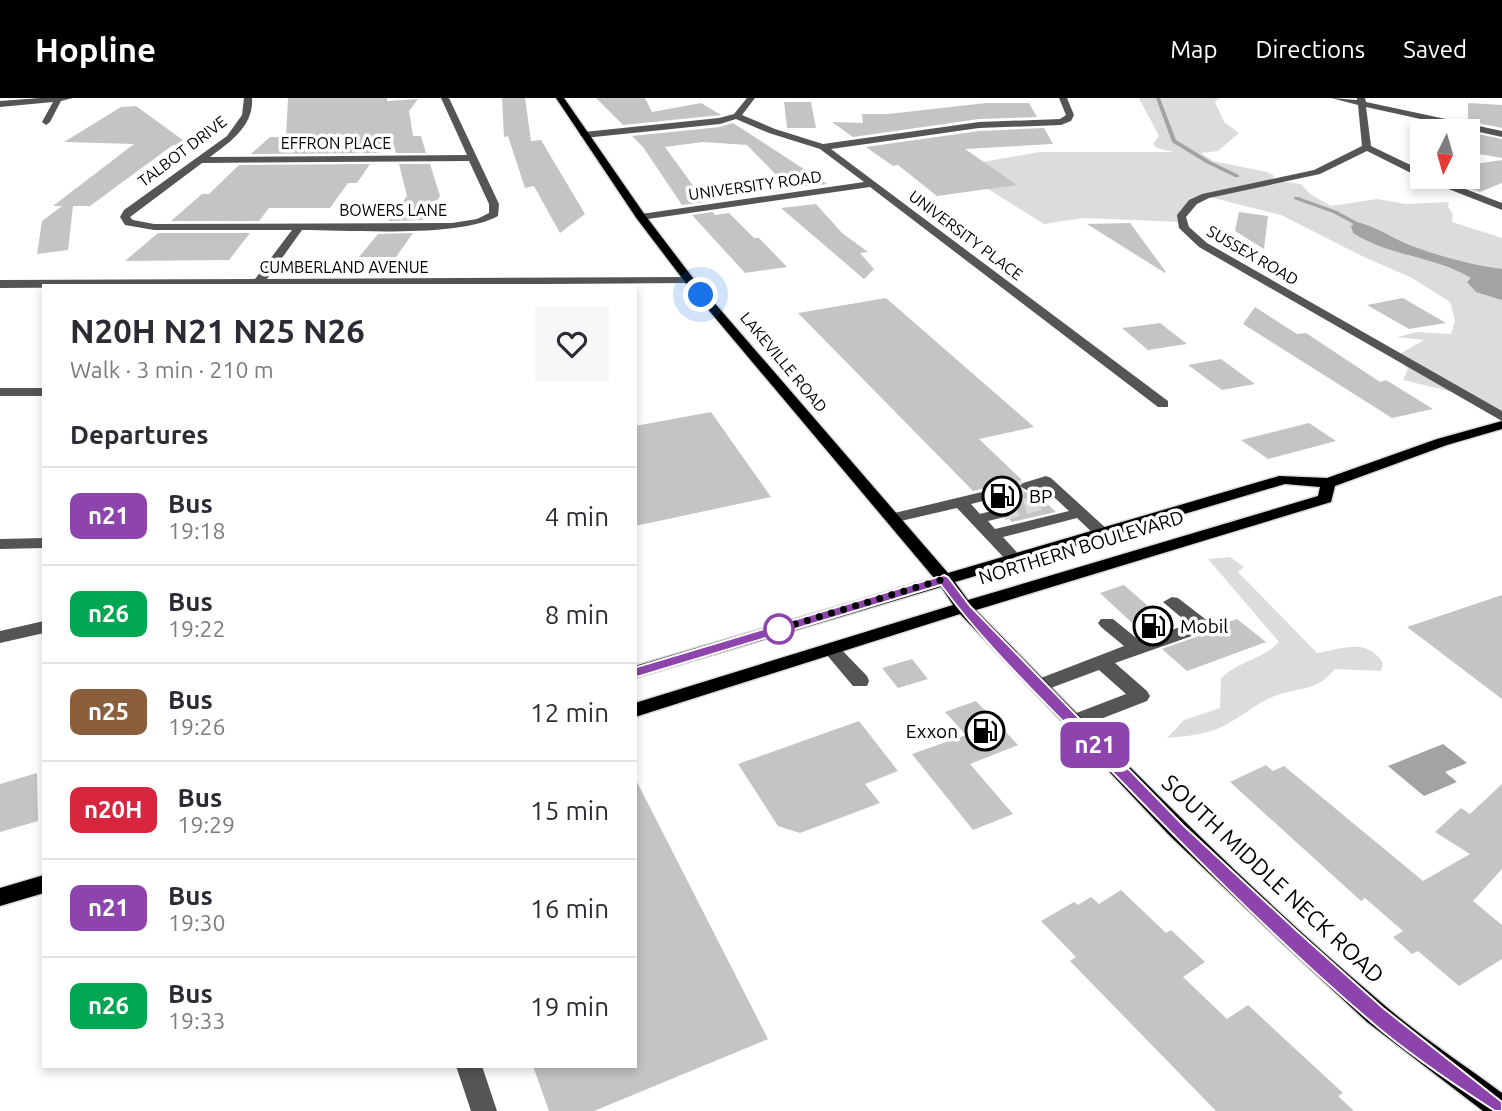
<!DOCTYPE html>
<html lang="en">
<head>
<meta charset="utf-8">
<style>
	body { margin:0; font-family:Ubuntu,sans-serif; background:#f7f7f7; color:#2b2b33; height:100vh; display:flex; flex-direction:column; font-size:26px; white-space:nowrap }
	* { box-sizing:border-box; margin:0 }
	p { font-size:23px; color:#7c7c81 }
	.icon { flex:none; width:38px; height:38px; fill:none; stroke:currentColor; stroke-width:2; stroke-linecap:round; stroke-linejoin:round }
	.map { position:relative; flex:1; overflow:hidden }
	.details { position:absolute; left:42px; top:186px; width:595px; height:784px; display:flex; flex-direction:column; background:#fff; border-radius:0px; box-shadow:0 4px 10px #0003 }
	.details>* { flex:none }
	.badge { padding:0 14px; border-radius:10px; font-size:24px; line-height:46px }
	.needle { width:46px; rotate:185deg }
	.tools { position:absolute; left:1410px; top:21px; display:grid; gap:14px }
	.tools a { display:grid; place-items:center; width:70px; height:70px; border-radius:0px; background:#fff; box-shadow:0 4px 10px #0003; font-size:35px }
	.you { position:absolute; width:35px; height:35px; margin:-18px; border:5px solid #fff; border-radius:50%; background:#1a73e8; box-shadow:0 0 0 10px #1a73e833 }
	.map>.badge { position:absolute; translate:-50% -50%; box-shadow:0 0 0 4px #fff }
	h2 { padding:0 28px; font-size:26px; line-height:63px }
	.round { display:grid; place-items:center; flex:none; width:74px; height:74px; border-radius:0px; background:#f7f7f7 }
	.summary { display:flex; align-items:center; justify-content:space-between; height:119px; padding:0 28px }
	h1 { font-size:33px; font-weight:700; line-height:52px }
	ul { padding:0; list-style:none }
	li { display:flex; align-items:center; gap:21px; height:98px; padding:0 28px; border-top:2px solid #e1e1e2 }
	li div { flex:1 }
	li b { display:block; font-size:26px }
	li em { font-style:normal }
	li .badge { min-width:77px; font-weight:700; text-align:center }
	header { display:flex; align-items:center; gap:42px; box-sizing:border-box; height:98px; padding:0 35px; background:#000; color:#fff }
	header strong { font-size:33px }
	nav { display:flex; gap:38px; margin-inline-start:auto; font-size:24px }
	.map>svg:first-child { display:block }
</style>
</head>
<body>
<header>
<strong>Hopline</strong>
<nav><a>Map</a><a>Directions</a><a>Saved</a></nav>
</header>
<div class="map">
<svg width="1502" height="1013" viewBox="0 0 1502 1013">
	<rect width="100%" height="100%" fill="#fff"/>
	<g fill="#dcdcdc">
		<path d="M1139,0H1219L1215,4L1224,24L1239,35L1218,53L1201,55L1213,63L1267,74L1273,77L1275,83L1301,86L1310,96L1331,108L1377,101L1406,106L1449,104L1448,109L1453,116L1452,124L1502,140V320L1453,294L1403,282L1408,271L1396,258L1424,242L1397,239L1417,234L1451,236L1455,223L1450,204L1412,180L1364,159L1281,117L1206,98L1193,104L1182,124L1083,120L1044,126L953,69L1040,54H1174L1157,50L1153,46L1159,38Z"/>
		<path d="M1230,459L1244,469L1238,474L1317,555C1342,551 1367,539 1383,565L1381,573L1335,571C1317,593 1302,589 1277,597C1258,604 1243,618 1225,627C1208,637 1186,638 1167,640L1184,622L1220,610L1221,580C1239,563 1263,561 1279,544L1208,461Z"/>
	</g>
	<g fill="#a3a3a3">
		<path d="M1357,124C1378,129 1393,141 1412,148C1441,159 1472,167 1502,171V202L1476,194L1467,184L1471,180C1435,158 1391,159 1353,135L1351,128Z"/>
		<path d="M1443,646L1467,665L1445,674L1457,684L1424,698L1388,668Z"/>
	</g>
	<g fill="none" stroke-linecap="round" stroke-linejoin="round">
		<g fill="#a3a3a3" fill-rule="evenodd">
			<path d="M1156,0H1160L1176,42L1210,63L1239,77V79H1235L1206,65L1172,44Z"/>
			<path d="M1294,99H1298L1337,113L1368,130L1363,131L1333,115L1294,101Z"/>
		</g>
	</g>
	<g fill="#c4c4c4">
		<path d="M288,0H387V3L418,1L409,13L413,38H421L426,55H396L391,37L379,55L251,56L270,39H286Z"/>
		<path d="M502,0H525L531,43L541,42L585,116L560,135L534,88L525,90L508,38L504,39Z"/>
		<path d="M596,0H645L652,14L701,5L721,17L623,27Z"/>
		<path d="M784,4H811L816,30H787Z"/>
		<path d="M986,5H1029L1037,19L979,21L853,39L832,24L863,25L862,16H888Z"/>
		<path d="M1468,5L1502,7V30L1468,23Z"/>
		<path d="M136,8L191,48L173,47L90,108H73L68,152L37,156L42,123L62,108H53L134,46L64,44L121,9Z"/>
		<path d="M733,25L770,49L827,86L789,90L747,47L703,44L665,49L705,104L682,107L643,49L632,38L720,29Z"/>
		<path d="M1044,30L1053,46L965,51L1017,87L937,98L898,67L893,68L866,49L979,33Z"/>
		<path d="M1468,34L1502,41V60L1468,54Z"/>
		<path d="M1502,62V85L1480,94L1468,89V67Z"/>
		<path d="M370,66L357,85H348L330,110H269L259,123H171L202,96H209L239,67Z"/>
		<path d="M399,66H430L440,98L423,122L388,123L407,98Z"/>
		<path d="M816,106L842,135L868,154L860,155L874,171L864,181L781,110Z"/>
		<path d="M713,114L715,117L729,115L754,140H759L787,169L745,175L692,117Z"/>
		<path d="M1239,114L1268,118L1264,151L1235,133Z"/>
		<path d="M1130,125L1166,174L1165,175L1087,126Z"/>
		<path d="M158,135H250L229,162L125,163Z"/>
		<path d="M413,135L396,159H359L378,136Z"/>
		<path d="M886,200L1034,329L979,341L1021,381L1019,390L1027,395L1035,394L1056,414L1012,424L1009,421L1013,416L1012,413L1004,408L997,409L992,403L996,400L995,396L985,390L973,393L798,215Z"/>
		<path d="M1403,200L1446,225L1409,231L1367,207Z"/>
		<path d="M1255,209L1297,236L1306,235L1380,284L1386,282L1433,311L1392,320L1243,226Z"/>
		<path d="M1160,225L1187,246L1148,252L1122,230Z"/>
		<path d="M1221,261L1255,286L1222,292L1188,267Z"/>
		<path d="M711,314L771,399L635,428V328Z"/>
		<path d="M1309,325L1336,343L1268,361L1241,342Z"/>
		<path d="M1124,487L1172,529L1146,538L1100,495Z"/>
		<path d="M1502,497V601L1407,529Z"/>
		<path d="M1237,521L1266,544L1187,573L1162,551L1210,534L1214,529Z"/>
		<path d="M912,561L928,581L898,590L882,570Z"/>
		<path d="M976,603L1018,647L970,666L1013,716L973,732L912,656L966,637L945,614Z"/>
		<path d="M859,623L898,673L865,686L880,705L800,735L778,728L738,666Z"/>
		<path d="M1266,667L1273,673L1284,668L1423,783L1470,756L1435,734L1461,710L1470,716L1502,686V771L1473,803L1502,827V861L1459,888L1418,853L1412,856L1393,839L1403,833L1365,800L1361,803L1230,684Z"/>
		<path d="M37,675L38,723L0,734V686Z"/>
		<path d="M635,680L768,941L594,1013H549L533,968H635Z"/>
		<path d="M1121,792L1166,835L1171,832L1205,864L1183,879L1227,921L1248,907L1343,995L1338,998L1354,1013H1216L1070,863L1076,859L1041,823L1074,804L1078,807L1091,799L1099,806Z"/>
	</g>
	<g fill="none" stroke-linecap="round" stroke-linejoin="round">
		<g stroke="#d9d9d9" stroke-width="15" stroke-dasharray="15 8" stroke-linecap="butt">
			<path d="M986,398L1028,388"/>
			<path d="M1003,415L1045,403"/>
		</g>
		<defs>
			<g id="major">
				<path d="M556,0H564L645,117L693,180L948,475L1279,378L1327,380L1437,341L1502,323V331L1447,347L1335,388L1331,404L976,512C1108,647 1239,784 1383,906C1420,938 1463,966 1502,995V1013H1483L1367,924L1283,846L1170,738L960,516L635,619V605L953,507L941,489L635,580V568L934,480L685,184L637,121ZM1285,386L1320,389L1318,398L968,502L955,484Z"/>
				<path d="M44,777V795L0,808V790Z"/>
			</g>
		</defs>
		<use href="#major" stroke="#dbdbdb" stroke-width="3"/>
		<g fill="#555" fill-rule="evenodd">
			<path d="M40,0H73L61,3L50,24L46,27L42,24L53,4L0,9V3Z"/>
			<path d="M244,0H252C254,28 230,44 210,59L467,57L441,0H449L499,106L498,118C459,140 351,132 302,132L267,181L689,179L695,182L689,185L0,190V182L255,181L292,132H154L125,127L120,119L124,112L227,38L242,17ZM469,63L489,106V115L477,121L452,125L154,126L133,122L130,119L202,65Z"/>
			<path d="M747,0H755L742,17L775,31L823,46L979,24L1060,21L1066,17L1059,0H1067L1074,17L1071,23L1061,27L979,30L831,51L1168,303V309H1158L870,89L641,122L636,119L641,116L864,84L820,51L769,35L736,21L720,26L584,40L580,37L584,34L719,20L734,16Z"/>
			<path d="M1331,0L1357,2V0H1365L1366,4L1502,33V39L1366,9L1371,48L1423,73V79H1434L1502,105V112L1423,81L1367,53L1320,76L1209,100L1197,106L1186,119L1189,129L1207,145L1502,313V323L1199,149L1179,130L1177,117L1189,102L1202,96L1314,72L1362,48L1358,7Z"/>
			<rect x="0" y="290" width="44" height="8"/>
			<path d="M1046,378L1051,380L1108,432L1110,435L1108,438H1096L1077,420L1003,439L1023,461L1015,466L1009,465L957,410L892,425L884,420L886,417L986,393L994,398L991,401L971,406L980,416L1003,410L1011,415L1009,418L988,423L995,431L1069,413L1043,389L1028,393L1020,388L1023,385Z"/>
			<path d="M44,440V450L0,451V441Z"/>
			<path d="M1172,499L1178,500L1209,524L1212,528L1209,532L1115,565L1147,593L1150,598L1147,603L1080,629H1066L1063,624L1066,619L1126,596L1099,572L1040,594L1033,593L1031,588L1033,583L1124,548L1101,529L1098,525L1101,521H1113L1140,543L1189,526L1163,504Z"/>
			<path d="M44,523V535L0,545V533Z"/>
			<path d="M832,546L838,548L867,578L869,583L867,588H853L826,556L823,552Z"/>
			<path d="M456,968H482L497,1013H471Z"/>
		</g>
		<use href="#major" fill="#000" fill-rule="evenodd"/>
	</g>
	<path fill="#8e44ad" stroke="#fff" stroke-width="2" d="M944,477L948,479L970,508L1184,728L1297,833L1383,910L1502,1004V1013H1495C1453,986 1408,956 1368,921C1270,837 1180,744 1090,651C1039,598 984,546 941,487L640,578L635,579L628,574L630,571Z"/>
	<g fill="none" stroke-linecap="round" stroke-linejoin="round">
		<path stroke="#000" stroke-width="7" stroke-dasharray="0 12.6" d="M701,197L944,481L779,531"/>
	</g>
	<defs>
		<symbol id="fuel-ring" viewBox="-11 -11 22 22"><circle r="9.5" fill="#fff" stroke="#000" stroke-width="1.5"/><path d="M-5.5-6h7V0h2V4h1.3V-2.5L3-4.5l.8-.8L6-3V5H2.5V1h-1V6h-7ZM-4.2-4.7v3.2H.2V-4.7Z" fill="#000"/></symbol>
	</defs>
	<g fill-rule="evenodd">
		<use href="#fuel-ring" x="980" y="376" width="44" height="44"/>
		<use href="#fuel-ring" x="1131" y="506" width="44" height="44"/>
		<use href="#fuel-ring" x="963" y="611" width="44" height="44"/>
	</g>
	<circle fill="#fff" stroke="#8e44ad" stroke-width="3.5" cx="779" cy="531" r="14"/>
	<g text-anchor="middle" stroke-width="7" stroke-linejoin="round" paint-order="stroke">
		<g font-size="16" fill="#000" stroke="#fff">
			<text x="336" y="51">EFFRON PLACE</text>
			<text transform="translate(182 53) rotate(-37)" y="6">TALBOT DRIVE</text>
			<text transform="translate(755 87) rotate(-8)" y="6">UNIVERSITY ROAD</text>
			<text x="393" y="118">BOWERS LANE</text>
			<text transform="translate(966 137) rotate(37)" y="6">UNIVERSITY PLACE</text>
			<text transform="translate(1253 157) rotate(30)" y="6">SUSSEX ROAD</text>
			<text x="344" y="175">CUMBERLAND AVENUE</text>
			<text transform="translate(784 264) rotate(50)" y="6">LAKEVILLE ROAD</text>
		</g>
		<g font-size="19" fill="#000" stroke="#fff" text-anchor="start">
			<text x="1029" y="405">BP</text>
			<text x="1180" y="535">Mobil</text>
			<text x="958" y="640" text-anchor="end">Exxon</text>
		</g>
		<g font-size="19" fill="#000" stroke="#fff">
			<text transform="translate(1081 449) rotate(-17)" y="7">NORTHERN BOULEVARD</text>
		</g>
		<g font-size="23" fill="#000" stroke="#fff">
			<text transform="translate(1273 781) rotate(43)" y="8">SOUTH MIDDLE NECK ROAD</text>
		</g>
	</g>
</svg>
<div class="tools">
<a><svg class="needle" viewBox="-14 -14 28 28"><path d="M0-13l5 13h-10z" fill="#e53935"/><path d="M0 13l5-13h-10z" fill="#7c7c81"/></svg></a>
</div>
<div class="you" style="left:701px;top:197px"></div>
<b class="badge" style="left:1095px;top:647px;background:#8e44ad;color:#fff">n21</b>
<section class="details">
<div class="summary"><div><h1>N20H N21 N25 N26</h1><p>Walk · 3 min · 210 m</p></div><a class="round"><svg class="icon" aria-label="heart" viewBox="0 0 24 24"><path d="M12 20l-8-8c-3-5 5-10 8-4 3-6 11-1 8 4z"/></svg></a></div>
<h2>Departures</h2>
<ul>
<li><span class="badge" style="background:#8e44ad;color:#fff">n21</span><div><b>Bus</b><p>19:18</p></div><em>4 min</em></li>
<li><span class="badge" style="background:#00a651;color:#fff">n26</span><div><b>Bus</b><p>19:22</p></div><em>8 min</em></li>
<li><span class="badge" style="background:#8b5e3c;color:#fff">n25</span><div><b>Bus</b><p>19:26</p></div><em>12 min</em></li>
<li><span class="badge" style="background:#d7263d;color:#fff">n20H</span><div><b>Bus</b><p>19:29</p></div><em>15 min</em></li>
<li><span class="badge" style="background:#8e44ad;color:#fff">n21</span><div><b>Bus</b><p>19:30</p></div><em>16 min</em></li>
<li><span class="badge" style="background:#00a651;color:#fff">n26</span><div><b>Bus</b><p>19:33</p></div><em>19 min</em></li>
</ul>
</section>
</div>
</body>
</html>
